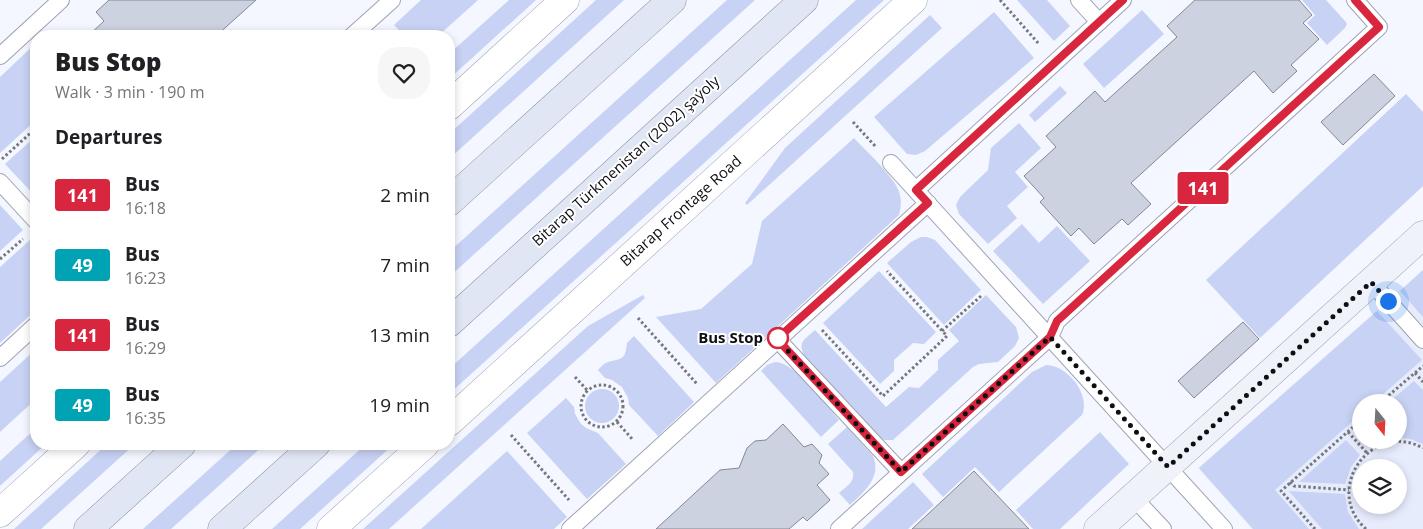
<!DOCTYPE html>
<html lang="en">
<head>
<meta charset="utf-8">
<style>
	body { margin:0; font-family:"Open Sans",sans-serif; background:#f6f6f6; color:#202124; height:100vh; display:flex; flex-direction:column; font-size:19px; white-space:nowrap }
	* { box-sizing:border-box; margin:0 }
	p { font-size:16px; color:#757577 }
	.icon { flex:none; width:28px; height:28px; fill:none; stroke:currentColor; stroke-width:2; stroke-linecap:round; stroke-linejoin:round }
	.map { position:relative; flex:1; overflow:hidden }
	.panel { position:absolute; left:30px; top:30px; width:425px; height:420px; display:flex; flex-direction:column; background:#fff; border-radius:20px; box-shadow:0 2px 8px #0003 }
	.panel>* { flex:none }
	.badge { padding:0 10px; border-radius:4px; font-size:18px; line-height:32px }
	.needle { width:32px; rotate:162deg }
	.buttons { position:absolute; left:1352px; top:394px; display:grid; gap:10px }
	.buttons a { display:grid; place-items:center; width:55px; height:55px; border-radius:50%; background:#fff; box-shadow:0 2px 8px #0003; font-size:25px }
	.you { position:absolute; width:25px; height:25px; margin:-12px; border:4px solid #fff; border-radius:50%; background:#1a73e8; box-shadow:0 0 0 8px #1a73e833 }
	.map>.badge { position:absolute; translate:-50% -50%; box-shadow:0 0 0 2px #fff }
	h2 { padding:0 25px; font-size:19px; line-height:45px }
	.round { display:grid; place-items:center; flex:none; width:52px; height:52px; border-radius:20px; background:#f6f6f6 }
	.overview { display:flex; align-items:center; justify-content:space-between; height:85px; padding:0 25px }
	h1 { font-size:24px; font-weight:800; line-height:38px }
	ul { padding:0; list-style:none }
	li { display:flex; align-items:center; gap:15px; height:70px; padding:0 25px }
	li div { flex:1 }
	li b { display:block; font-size:19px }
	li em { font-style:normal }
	li .badge { min-width:55px; font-weight:700; text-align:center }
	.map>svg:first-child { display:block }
</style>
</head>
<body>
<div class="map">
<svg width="1423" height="529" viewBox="0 0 1423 529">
	<rect width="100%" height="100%" fill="#f4f7ff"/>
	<path fill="#e7ecfd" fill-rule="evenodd" d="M1423,270V529H1252L1198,468ZM1361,402H1399V440H1361ZM1361,468H1399V505H1361Z"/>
	<g fill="#c8d2f4">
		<path d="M421,0H478L438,36H405L394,25Z"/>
		<path d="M509,0H536L449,79V54Z"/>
		<path d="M596,0H624L449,159V134Z"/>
		<path d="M727,0H755L449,277V252Z"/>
		<path d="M856,0H884L449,394V369Z"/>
		<path d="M1017,0H1047L1070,26L1054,41Z"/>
		<path d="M1302,0H1326L1345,21L1347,24L1345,28L1327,45L1307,23L1315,15Z"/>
		<path d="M1142,10L1164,34L1104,88L1083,64Z"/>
		<path d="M994,12L1034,58L925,151L916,155L907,154L874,117Z"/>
		<path d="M930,15L942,28L747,205L745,203L785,148Z"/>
		<path d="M36,43V120L0,153V77Z"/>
		<path d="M1060,86L1067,93L1035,122L1029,115Z"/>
		<path d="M1406,94L1423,112V186L1260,338L1206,280Z"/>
		<path d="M1019,123L1041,148L1015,172L1028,187L1007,206L1017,218L988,244L959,214L956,205L960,197L988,170L991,148Z"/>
		<path d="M36,136V197L5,164Z"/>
		<path d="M854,138C865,150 895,177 899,192C902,200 901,207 899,215L716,383L656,317L701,309L752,264L762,221Z"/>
		<path d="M0,205L23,230L0,251Z"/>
		<path d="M1022,224L1039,243L1057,226L1090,261L1043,304L993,251Z"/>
		<path d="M921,237H927L935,240L981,290L944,325L887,263L911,242Z"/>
		<path d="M31,239L36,245V310L0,343V267Z"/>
		<path d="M1423,270V317L1400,291Z"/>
		<path d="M879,271L936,332L924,344L913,343L894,360V371L880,384L823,323Z"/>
		<path d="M643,295L645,298L389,529H363L588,326Z"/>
		<path d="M986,295L1016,327L1019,338L1015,346L998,362L979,364L973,367L893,440H884L879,437L805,357C797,342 804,340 815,330L886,407L909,387L919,388L938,370V360L959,341L949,330Z"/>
		<path d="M1377,311L1422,360L1374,402H1361V414L1275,490L1309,529H1253L1199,468Z"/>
		<path d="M634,336L694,402L658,436L629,405L628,398L622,387L612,380L605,378L598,370C601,367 604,363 608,362C623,358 625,360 627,343Z"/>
		<path d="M36,349V399L0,432V382Z"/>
		<path d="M775,362C795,362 826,404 839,420L821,437L761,371L767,365Z"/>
		<path d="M1046,365C1067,365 1091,394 1082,415L999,492L975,467L943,497L922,474L1032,372Z"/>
		<path d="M1414,381L1423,390V444L1410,439L1399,438V402H1389Z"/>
		<circle cx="602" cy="406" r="17"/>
		<path d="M566,398L574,407L575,414L581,424L586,428L598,433L626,464L587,499L527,433Z"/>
		<path d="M847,427L873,456C882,477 864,492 850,505L839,493C846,487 855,482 853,472L828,444Z"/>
		<path d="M36,428V444H46L0,486V461Z"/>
		<path d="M1100,432L1129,464L1060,529H1033L1016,510Z"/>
		<path d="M1346,440L1360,455L1351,467L1345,484L1299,482Z"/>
		<path d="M107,444H135L41,529H14Z"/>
		<path d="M237,444H265L171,529H143Z"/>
		<path d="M366,444H394L300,529H272Z"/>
		<path d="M507,451L567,517L554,529H421Z"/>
		<path d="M913,482L934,505L908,529H862Z"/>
		<path d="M1289,491L1345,494L1348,512L1359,529H1322Z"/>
	</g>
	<g fill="#cdd2e0" stroke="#848895">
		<path d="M109,0H256L216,36H88L104,21L96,12Z"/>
		<path d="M1195,0H1299L1312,15L1303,23L1319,39L1291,65L1297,71L1273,93L1254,71L1131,183L1151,204L1128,225L1122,219L1094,244L1079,228L1071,236L1040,202L1044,198L1024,176L1056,147L1046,136L1095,91L1105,102L1177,37L1167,26Z"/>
		<path d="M1374,74L1395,96L1343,145L1321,122Z"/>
		<path d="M1243,322L1259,339L1194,398L1178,381Z"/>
		<path d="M783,424L804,447L812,444L822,455L819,463L829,474L817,485L830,500L807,521L803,517L789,529H656L720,470L739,468L747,448L755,441L766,440Z"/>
		<path d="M974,471L1029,529H912Z"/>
	</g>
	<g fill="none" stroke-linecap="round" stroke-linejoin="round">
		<defs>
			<g id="lane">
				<path d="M1079,0L1099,22"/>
				<path d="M352,36L392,0"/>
				<path d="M0,56L61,0"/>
				<path d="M891,163L1224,529"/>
				<path d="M0,182L36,221"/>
				<path d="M916,190L1123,0"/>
				<path d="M1371,282L1423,340"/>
				<path d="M777,339L901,472"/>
				<path d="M0,358L36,325"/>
				<path d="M1133,497L1163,529"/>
				<path d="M570,529L928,203"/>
				<path d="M839,529L1050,337L1057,321L1379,27L1355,0"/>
			</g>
			<g id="street">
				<path d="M449,106L565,0"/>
				<path d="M449,422L913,0"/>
				<path d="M0,513L76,444"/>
				<path d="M331,529L425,444"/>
			</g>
			<path id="secondary" d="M1098,529L1423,235"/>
			<g id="primary">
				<path d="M449,202L672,0"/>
				<path d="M449,323L804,0"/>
				<path d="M88,529L182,444"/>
				<path d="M222,529L316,444"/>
			</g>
		</defs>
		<use href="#lane" stroke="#9fa3b0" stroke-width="18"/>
		<use href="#street" stroke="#9fa3b0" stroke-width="29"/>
		<use href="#secondary" stroke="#9fa3b0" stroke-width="29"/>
		<use href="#primary" stroke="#8a90a1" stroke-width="29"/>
		<g stroke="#75777d" stroke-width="3" stroke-dasharray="2.5 2.5" stroke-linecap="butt">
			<path d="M1000,0L1039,44"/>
			<path d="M853,122L876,147"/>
			<path d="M2,159L36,128"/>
			<path d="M0,259L23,239"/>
			<path d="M638,318L697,384"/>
			<path d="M822,330L883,396L947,336L887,271"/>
			<path d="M942,331L981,296"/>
			<path d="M1415,373L1423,382"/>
			<path d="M575,377L587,390"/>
			<circle cx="602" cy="406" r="21"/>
			<path d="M1381,402L1423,366"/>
			<path d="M617,422L633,440"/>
			<path d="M1348,432L1367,453"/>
			<path d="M511,435L569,500"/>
			<path d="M1290,482L1294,486L1349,490"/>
			<path d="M1315,529L1281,491L1361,420"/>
			<path d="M1366,529C1322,490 1371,420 1423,448"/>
		</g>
		<use href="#lane" stroke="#fff" stroke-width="16"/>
		<use href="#street" stroke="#fff" stroke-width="28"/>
		<use href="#secondary" stroke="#f0f2fa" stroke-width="28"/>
		<use href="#primary" stroke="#e1e6f5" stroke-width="28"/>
	</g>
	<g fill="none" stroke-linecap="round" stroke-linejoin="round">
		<defs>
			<path id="line" d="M1123,0L916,190L928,203L777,339L901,472L1050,337L1057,321L1379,27L1355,0"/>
		</defs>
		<use href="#line" stroke="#fff" stroke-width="11"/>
		<use href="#line" stroke="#d7263d" stroke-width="8"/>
		<path stroke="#0d0f13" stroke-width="5" stroke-dasharray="0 9" d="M778,338L777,339L901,472L1050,337L1168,467L1371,282L1388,301"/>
	</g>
	<circle fill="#fff" stroke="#d7263d" stroke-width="2.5" cx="778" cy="338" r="10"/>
	<g text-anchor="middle" stroke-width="4" stroke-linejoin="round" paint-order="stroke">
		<g font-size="15" fill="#0d0f13" stroke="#fff">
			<text transform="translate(626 161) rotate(-42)" y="5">Bitarap Türkmenistan (2002) şaýoly</text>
			<text transform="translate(681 211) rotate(-42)" y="5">Bitarap Frontage Road</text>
		</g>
		<g font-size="15" font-weight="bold" fill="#0d0f13" stroke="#fff" text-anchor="end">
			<text x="763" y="343">Bus Stop</text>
		</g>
	</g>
</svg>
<div class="buttons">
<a><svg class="needle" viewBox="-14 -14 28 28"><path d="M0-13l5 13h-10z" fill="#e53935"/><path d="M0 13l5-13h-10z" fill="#757577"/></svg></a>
<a><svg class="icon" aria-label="layers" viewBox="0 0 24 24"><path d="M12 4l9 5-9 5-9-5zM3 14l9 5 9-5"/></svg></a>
</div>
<div class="you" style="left:1388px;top:301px"></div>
<b class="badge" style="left:1203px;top:188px;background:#d7263d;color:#fff">141</b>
<section class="panel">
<div class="overview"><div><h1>Bus Stop</h1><p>Walk · 3 min · 190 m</p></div><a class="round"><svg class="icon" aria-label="heart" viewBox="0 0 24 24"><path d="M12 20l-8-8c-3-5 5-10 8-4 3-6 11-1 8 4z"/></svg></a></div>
<h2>Departures</h2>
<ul>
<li><span class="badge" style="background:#d7263d;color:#fff">141</span><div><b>Bus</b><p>16:18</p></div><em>2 min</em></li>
<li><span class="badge" style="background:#00a3b4;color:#fff">49</span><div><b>Bus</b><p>16:23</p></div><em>7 min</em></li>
<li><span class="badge" style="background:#d7263d;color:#fff">141</span><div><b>Bus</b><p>16:29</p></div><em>13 min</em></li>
<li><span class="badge" style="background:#00a3b4;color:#fff">49</span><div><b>Bus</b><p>16:35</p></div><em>19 min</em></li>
</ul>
</section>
</div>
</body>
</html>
